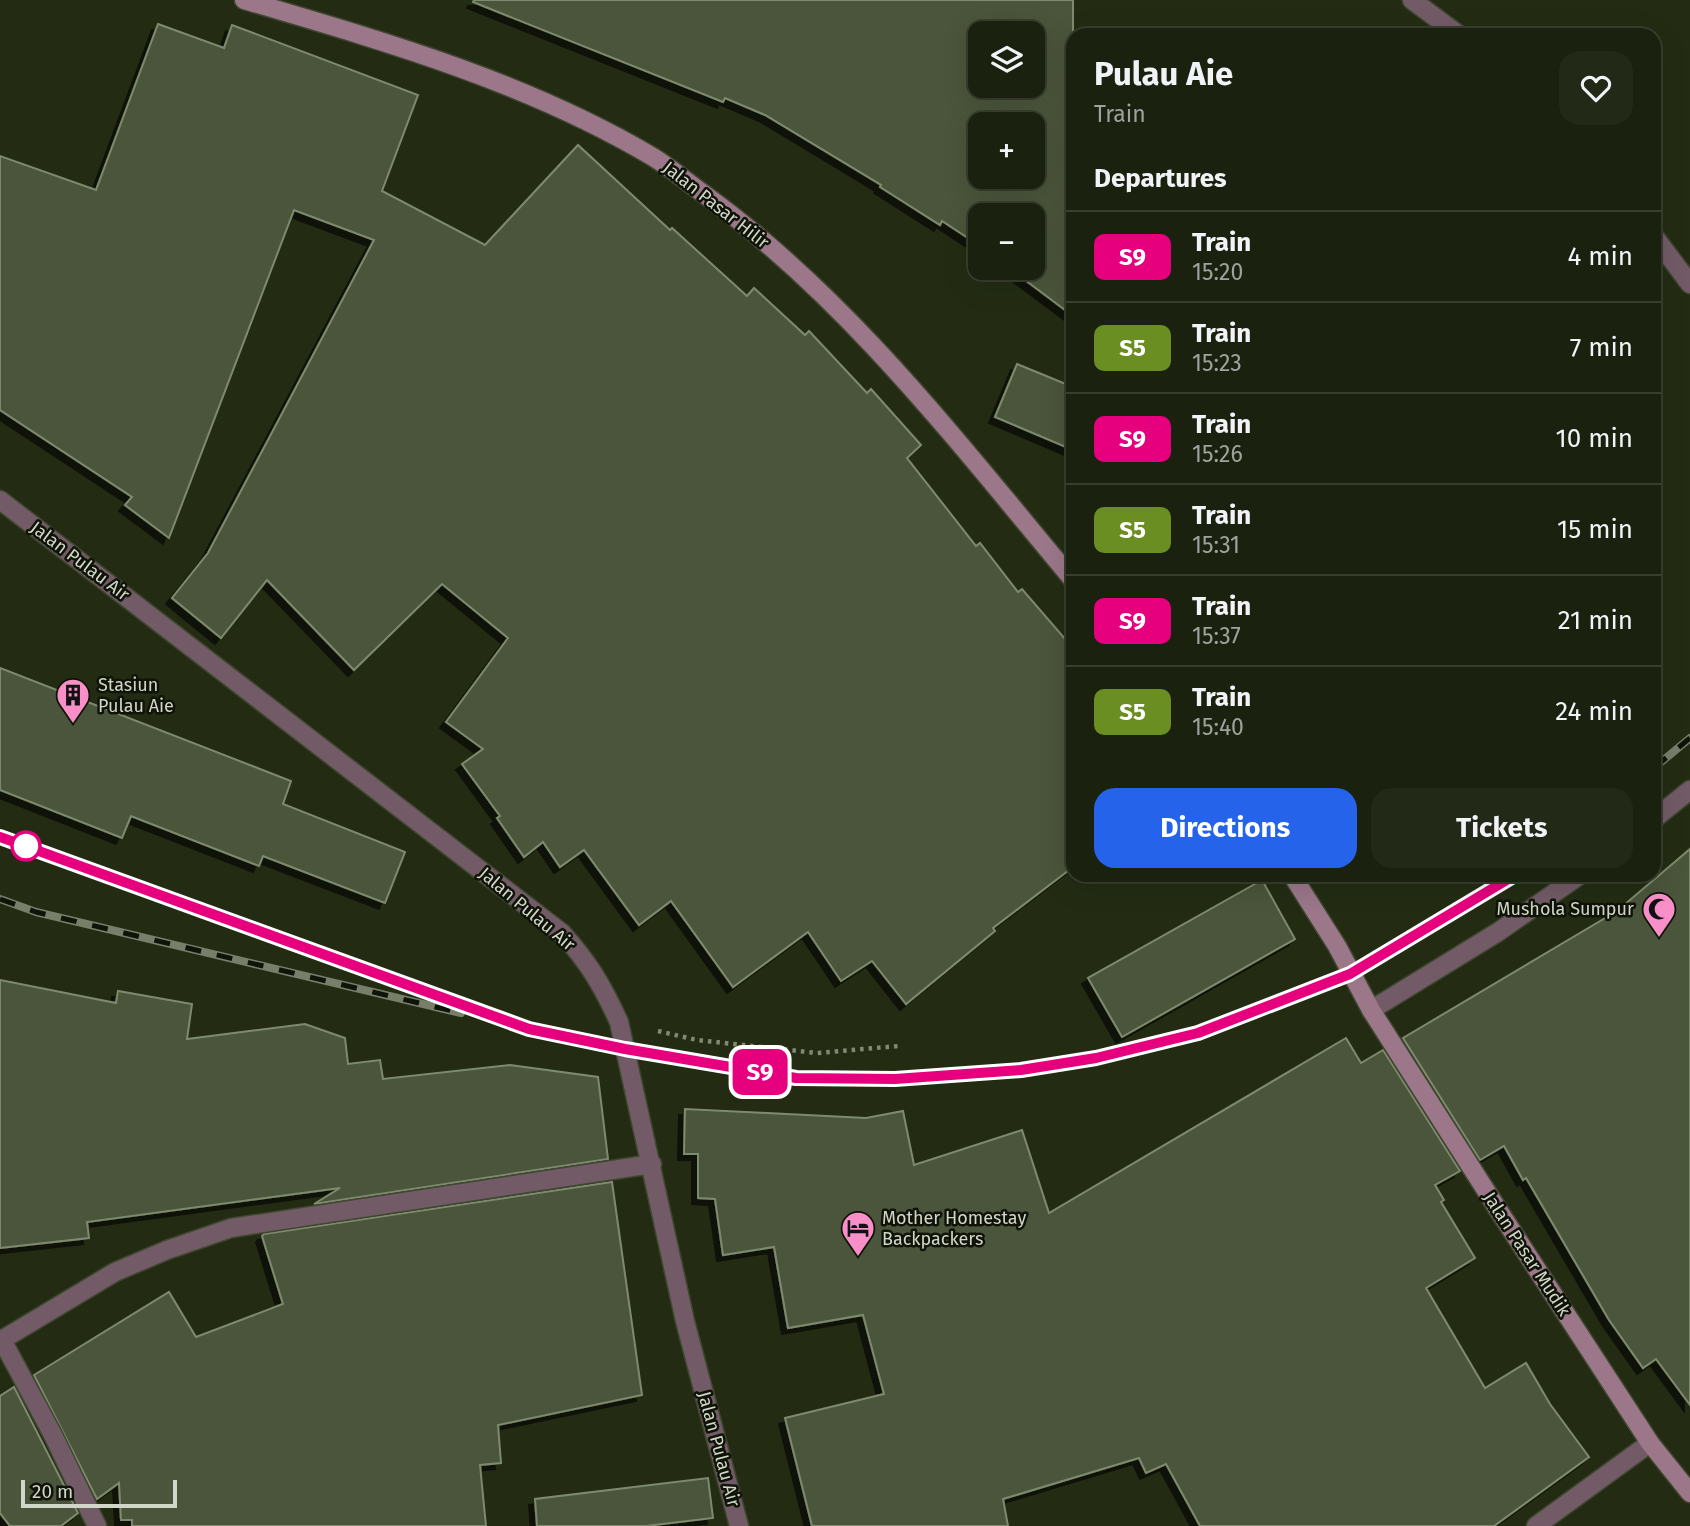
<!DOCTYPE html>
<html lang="en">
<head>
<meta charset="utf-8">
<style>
	body { margin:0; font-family:"Fira Sans",sans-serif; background:#232917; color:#f1f3f6; height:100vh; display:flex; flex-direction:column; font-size:26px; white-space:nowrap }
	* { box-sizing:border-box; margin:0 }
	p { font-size:23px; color:#9fa39e }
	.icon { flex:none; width:38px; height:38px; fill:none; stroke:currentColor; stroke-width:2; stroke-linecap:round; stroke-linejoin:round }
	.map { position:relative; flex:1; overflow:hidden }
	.panel { position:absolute; left:1066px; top:28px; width:595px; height:854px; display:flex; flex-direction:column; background:#1a210e; border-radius:21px; box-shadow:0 7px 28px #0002,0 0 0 2px #383e2e }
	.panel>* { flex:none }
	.badge { padding:0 14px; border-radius:10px; font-size:24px; line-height:46px }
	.controls { position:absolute; left:968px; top:21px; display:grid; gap:14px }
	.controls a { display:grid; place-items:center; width:77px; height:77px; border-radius:14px; background:#1a210e; box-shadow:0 7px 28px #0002,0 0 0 2px #383e2e; font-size:35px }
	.scale { position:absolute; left:21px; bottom:18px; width:156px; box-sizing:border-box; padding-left:7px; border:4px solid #d1d7c8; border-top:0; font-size:19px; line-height:24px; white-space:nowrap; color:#d1d7c8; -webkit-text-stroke:5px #0f1308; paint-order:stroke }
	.map>.badge { position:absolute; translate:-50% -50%; box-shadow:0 0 0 4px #fff }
	h2 { padding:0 28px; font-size:26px; line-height:63px }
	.round { display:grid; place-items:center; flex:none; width:74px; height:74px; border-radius:21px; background:#232917 }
	.headline { display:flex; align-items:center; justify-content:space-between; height:119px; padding:0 28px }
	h1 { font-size:33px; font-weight:700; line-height:52px }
	.primary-button { display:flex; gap:14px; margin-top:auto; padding:14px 28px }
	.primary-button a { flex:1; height:80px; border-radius:21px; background:#2563eb; color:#fff; font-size:28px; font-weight:700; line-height:80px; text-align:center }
	.primary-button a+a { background:#232917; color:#f1f3f6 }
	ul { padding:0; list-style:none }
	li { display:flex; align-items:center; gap:21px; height:91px; padding:0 28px; border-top:2px solid #383e2e }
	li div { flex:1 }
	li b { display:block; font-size:26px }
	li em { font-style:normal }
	li .badge { min-width:77px; font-weight:700; text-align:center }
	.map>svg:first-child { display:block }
</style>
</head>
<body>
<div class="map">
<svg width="1690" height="1526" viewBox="0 0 1690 1526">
	<defs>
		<filter id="shadow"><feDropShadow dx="-6" dy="6" stdDeviation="0" flood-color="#0009"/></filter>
	</defs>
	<rect width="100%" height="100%" fill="#232c13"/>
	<g fill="#4b553b" stroke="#7e8a6d" stroke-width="2" fill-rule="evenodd" filter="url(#shadow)">
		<path d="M474,0H1073V316L1009,268H1032V215H980V246L942,221L940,225L880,187L881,185L765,115L725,98L723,102L473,2ZM980,33H1032V86H980ZM980,124H1032V177H980Z"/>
		<path d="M158,24L224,48L232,25L418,95L382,191L485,245L578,145L670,230L672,228L747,296L754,288L805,335L809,331L867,393L871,389L921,445L907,458L976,546L980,543L1018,592L1022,589L1073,648V867L993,928L995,931L906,1004L872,961L841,981L808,932L733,987L671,901L639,925L584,850L560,867L543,842L524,857L497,818L500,816L462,764L483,749L446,722L508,638L442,584L354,670L267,580L221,638L172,598L208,553L374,240L294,210L169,538L125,505L132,497L0,410V156L96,190Z"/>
		<path d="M1017,364L1073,387V450L995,417Z"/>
		<path d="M0,668L291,781L283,804L405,852L385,903L263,856L259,866L131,816L122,838L0,790Z"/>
		<path d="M1690,849V1405L1656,1359L1643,1368L1609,1320L1526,1178L1523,1180L1504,1146L1480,1160L1403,1038L1617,911Z"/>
		<path d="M1262,880L1295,939L1122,1037L1088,978Z"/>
		<path d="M0,980L116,1003L118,991L192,1004L187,1039L305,1024L345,1038L348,1064L380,1060L383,1079L510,1065L598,1077L608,1159L314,1204L340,1188L87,1222L89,1238L0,1248Z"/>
		<path d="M1346,1038L1361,1063L1383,1050L1460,1171L1435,1185L1444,1200L1441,1202L1475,1258L1426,1288L1485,1388L1526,1363L1550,1404L1589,1457L1494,1526H1200L1166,1464L1146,1473L1139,1458L1003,1499L1008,1526H812L785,1418L884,1394L863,1315L788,1328L774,1247L723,1255L715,1199L698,1198V1154H684L685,1109L866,1118L903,1111L914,1165L1022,1130L1049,1213Z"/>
		<path d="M612,1182L642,1395L498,1425L501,1463L480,1465L486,1526H132V1520H121L119,1483L97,1499L34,1375L169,1292L196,1337L283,1304L262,1236L264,1234Z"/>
		<path d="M14,1387L78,1513L61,1526H10L0,1513V1396Z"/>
		<path d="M708,1478L713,1518L646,1526H537L535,1499Z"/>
	</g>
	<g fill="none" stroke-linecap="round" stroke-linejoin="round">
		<defs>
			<g id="street">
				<path d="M1412,0L1459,35"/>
				<path d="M1654,236L1690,284"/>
				<path d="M0,500L562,933C589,963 602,985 619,1022L685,1321L739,1526"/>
				<path d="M1654,819L1690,790"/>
				<path d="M1371,1010L1498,932L1580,875"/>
				<path d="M2,1340L53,1435L97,1526"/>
				<path d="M0,1341L115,1272L167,1250L231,1228L652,1164"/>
				<path d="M1536,1526L1650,1443"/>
			</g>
			<g id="secondary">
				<path d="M244,0C383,41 527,82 653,157C671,168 687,182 704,194C849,299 959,444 1073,580"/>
				<path d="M1292,875L1337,946L1371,1010L1499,1211L1650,1443L1690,1493"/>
			</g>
		</defs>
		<use href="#street" stroke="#3f4730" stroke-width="21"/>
		<use href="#secondary" stroke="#3f4730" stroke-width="21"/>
		<path stroke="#818975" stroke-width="4.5" stroke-dasharray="3.5 5" stroke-linecap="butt" d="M658,1031L697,1040L817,1053L899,1046"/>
		<use href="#street" stroke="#725b66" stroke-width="18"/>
		<use href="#secondary" stroke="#9b7789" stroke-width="18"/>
		<defs>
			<g id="rail">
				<path d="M1654,768L1690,738"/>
				<path d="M0,837L529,1029L625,1049L796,1078L895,1079L1021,1070L1096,1058L1198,1033L1350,974L1515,875"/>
				<path d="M0,899L36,912L461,1013"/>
			</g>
		</defs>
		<use href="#rail" stroke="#777f6b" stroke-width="8"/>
		<use href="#rail" stroke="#0f1308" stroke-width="5" stroke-dasharray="16" stroke-linecap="butt"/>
	</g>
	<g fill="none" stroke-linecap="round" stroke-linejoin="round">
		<defs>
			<path id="line" d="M0,837L529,1029L625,1049L796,1078L895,1079L1021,1070L1096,1058L1198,1033L1350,974L1515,875"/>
		</defs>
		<use href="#line" stroke="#fff" stroke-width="16"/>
		<use href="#line" stroke="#e6007e" stroke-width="10"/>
	</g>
	<defs>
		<symbol id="building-pin" viewBox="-11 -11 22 30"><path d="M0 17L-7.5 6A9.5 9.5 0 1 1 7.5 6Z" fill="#f98fc8" stroke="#0f1308"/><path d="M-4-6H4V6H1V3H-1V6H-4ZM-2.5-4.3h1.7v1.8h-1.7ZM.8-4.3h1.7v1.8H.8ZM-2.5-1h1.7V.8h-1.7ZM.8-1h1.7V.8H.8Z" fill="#111"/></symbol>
		<symbol id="mosque-pin" viewBox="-11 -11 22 30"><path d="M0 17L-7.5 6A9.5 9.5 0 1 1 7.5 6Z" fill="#f98fc8" stroke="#0f1308"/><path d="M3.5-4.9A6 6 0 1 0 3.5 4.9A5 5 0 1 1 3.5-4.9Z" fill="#111"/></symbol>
		<symbol id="hotel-pin" viewBox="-11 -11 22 30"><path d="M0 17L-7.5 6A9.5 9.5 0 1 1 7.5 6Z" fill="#f98fc8" stroke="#0f1308"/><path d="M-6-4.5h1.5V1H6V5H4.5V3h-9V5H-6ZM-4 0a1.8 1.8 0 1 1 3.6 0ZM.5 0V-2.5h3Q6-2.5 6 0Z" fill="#111"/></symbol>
	</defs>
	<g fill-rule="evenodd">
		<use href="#building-pin" x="54" y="676" width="38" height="52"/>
		<use href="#mosque-pin" x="1640" y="890" width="38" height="52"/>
		<use href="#hotel-pin" x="839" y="1209" width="38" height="52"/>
	</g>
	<circle fill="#fff" stroke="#e6007e" stroke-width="3.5" cx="26" cy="846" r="14"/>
	<g text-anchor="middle" stroke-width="5" stroke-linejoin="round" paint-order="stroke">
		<g font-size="18" fill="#d1d7c8" stroke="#0f1308">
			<text transform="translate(716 205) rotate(38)" y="6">Jalan Pasar Hilir</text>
			<text transform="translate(80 561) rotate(37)" y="6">Jalan Pulau Air</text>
			<text transform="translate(527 909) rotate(40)" y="6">Jalan Pulau Air</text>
			<text transform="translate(1527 1254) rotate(57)" y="6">Jalan Pasar Mudik</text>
			<text transform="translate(719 1449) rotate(75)" y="6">Jalan Pulau Air</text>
		</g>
		<g font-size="18" fill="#d1d7c8" stroke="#0f1308" text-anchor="start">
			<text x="98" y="691">Stasiun<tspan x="98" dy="21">Pulau Aie</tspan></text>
			<text x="1634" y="915" text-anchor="end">Mushola Sumpur</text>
			<text x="882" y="1224">Mother Homestay<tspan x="882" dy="21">Backpackers</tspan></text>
		</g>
	</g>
</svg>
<div class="controls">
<a><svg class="icon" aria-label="layers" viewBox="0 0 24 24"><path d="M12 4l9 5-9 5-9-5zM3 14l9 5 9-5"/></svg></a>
<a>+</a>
<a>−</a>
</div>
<div class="scale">20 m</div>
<b class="badge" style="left:760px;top:1072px;background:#e6007e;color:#fff">S9</b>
<section class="panel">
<div class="headline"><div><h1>Pulau Aie</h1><p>Train</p></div><a class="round"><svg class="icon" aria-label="heart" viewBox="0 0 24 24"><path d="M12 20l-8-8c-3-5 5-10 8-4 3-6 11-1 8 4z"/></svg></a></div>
<h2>Departures</h2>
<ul>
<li><span class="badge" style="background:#e6007e;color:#fff">S9</span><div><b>Train</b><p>15:20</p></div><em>4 min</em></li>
<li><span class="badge" style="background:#6b8e23;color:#fff">S5</span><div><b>Train</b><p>15:23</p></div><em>7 min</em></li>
<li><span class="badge" style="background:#e6007e;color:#fff">S9</span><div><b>Train</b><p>15:26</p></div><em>10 min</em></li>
<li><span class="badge" style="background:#6b8e23;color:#fff">S5</span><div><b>Train</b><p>15:31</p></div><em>15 min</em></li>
<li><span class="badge" style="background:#e6007e;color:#fff">S9</span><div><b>Train</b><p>15:37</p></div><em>21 min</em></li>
<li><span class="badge" style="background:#6b8e23;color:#fff">S5</span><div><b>Train</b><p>15:40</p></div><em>24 min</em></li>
</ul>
<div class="primary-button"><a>Directions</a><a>Tickets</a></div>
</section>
</div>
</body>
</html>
